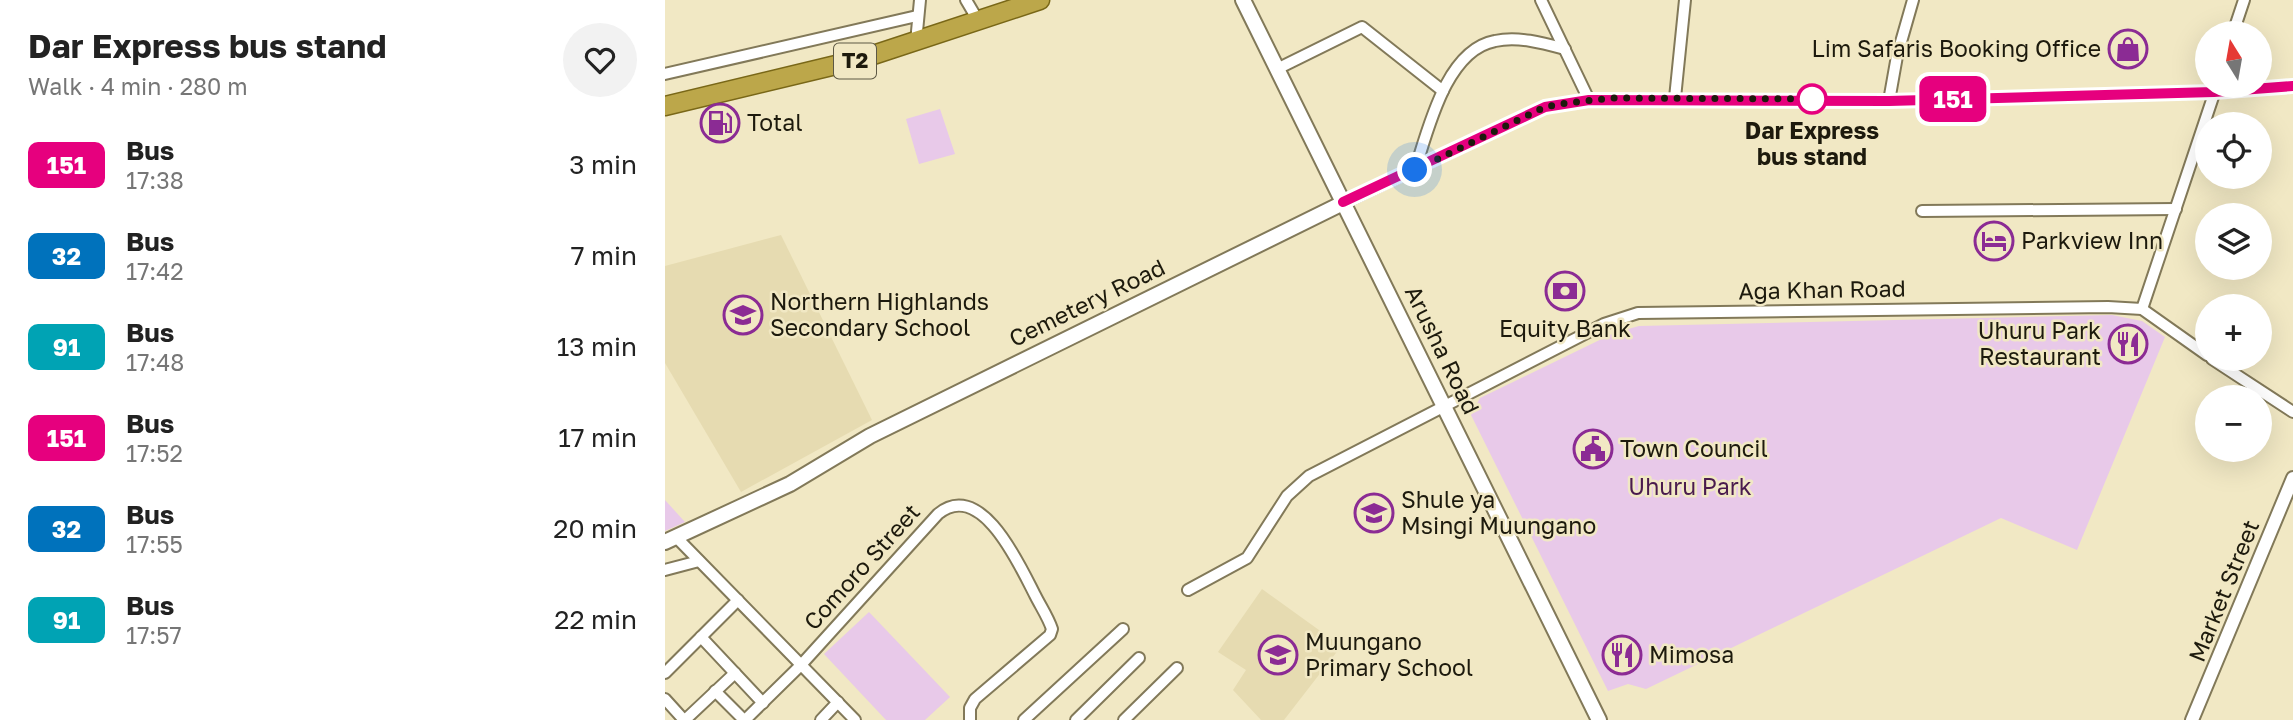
<!DOCTYPE html>
<html lang="en">
<head>
<meta charset="utf-8">
<style>
	body { margin:0; font-family:"Golos Text",sans-serif; background:#f2f2f2; color:#222; height:100vh; display:flex; flex-direction:column; font-size:26px; white-space:nowrap }
	* { box-sizing:border-box; margin:0 }
	p { font-size:23px; color:#767676 }
	.icon { flex:none; width:38px; height:38px; fill:none; stroke:currentColor; stroke-width:2; stroke-linecap:round; stroke-linejoin:round }
	.map { position:relative; flex:1; overflow:hidden }
	.panel { display:flex; flex-direction:column; background:#fff; width:665px }
	.panel>* { flex:none }
	.badge { padding:0 14px; border-radius:10px; font-size:24px; line-height:46px }
	.needle { width:46px; rotate:349deg }
	.fabs { position:absolute; left:1530px; top:21px; display:grid; gap:14px }
	.fabs a { display:grid; place-items:center; width:77px; height:77px; border-radius:50%; background:#fff; box-shadow:0 7px 28px #0002; font-size:35px }
	.you { position:absolute; width:35px; height:35px; margin:-18px; border:5px solid #fff; border-radius:50%; background:#1a73e8; box-shadow:0 0 0 10px #1a73e833 }
	.map>.badge { position:absolute; translate:-50% -50%; box-shadow:0 0 0 4px #fff }
	.round { display:grid; place-items:center; flex:none; width:74px; height:74px; border-radius:37px; background:#f2f2f2 }
	.headline { display:flex; align-items:center; justify-content:space-between; height:119px; padding:0 28px }
	h1 { font-size:33px; font-weight:700; line-height:52px }
	ul { padding:0; list-style:none }
	li { display:flex; align-items:center; gap:21px; height:91px; padding:0 28px }
	li div { flex:1 }
	li b { display:block; font-size:26px }
	li em { font-style:normal }
	li .badge { min-width:77px; font-weight:700; text-align:center }
	main { display:flex; flex:1; min-height:0 }
	.map>svg:first-child { display:block }
</style>
</head>
<body>
<main>
<section class="panel">
<div class="headline"><div><h1>Dar Express bus stand</h1><p>Walk · 4 min · 280 m</p></div><a class="round"><svg class="icon" aria-label="heart" viewBox="0 0 24 24"><path d="M12 20l-8-8c-3-5 5-10 8-4 3-6 11-1 8 4z"/></svg></a></div>
<ul>
<li><span class="badge" style="background:#e6007e;color:#fff">151</span><div><b>Bus</b><p>17:38</p></div><em>3 min</em></li>
<li><span class="badge" style="background:#0072bc;color:#fff">32</span><div><b>Bus</b><p>17:42</p></div><em>7 min</em></li>
<li><span class="badge" style="background:#00a3b4;color:#fff">91</span><div><b>Bus</b><p>17:48</p></div><em>13 min</em></li>
<li><span class="badge" style="background:#e6007e;color:#fff">151</span><div><b>Bus</b><p>17:52</p></div><em>17 min</em></li>
<li><span class="badge" style="background:#0072bc;color:#fff">32</span><div><b>Bus</b><p>17:55</p></div><em>20 min</em></li>
<li><span class="badge" style="background:#00a3b4;color:#fff">91</span><div><b>Bus</b><p>17:57</p></div><em>22 min</em></li>
</ul>
</section>
<div class="map">
<svg width="1628" height="720" viewBox="0 0 1628 720">
	<rect width="100%" height="100%" fill="#f1e8c4"/>
	<g fill="#e6dbb1">
		<path d="M116,235L207,420L76,492L0,363V266Z"/>
		<path d="M597,589L672,643L674,649L619,720H596L568,690L581,670L553,652Z"/>
	</g>
	<g fill="#e8c9e9">
		<path d="M275,109L290,154L254,164L241,119Z"/>
		<path d="M1447,315L1477,321L1500,337L1412,550L1336,518L981,689L963,684L943,691L806,415L815,398L949,333L974,326Z"/>
		<path d="M0,500L20,522L0,531Z"/>
		<path d="M204,612L285,697L260,720H221L159,654Z"/>
	</g>
	<g fill="none" stroke-linecap="round" stroke-linejoin="round">
		<defs>
			<g id="minor">
				<path d="M301,0L314,22"/>
				<path d="M876,0L924,100"/>
				<path d="M1568,33L1579,0"/>
				<path d="M251,42L255,0"/>
				<path d="M614,68L697,27L778,91"/>
				<path d="M0,74L252,16"/>
				<path d="M1010,98L1020,0"/>
				<path d="M1224,101L1232,56L1248,0"/>
				<path d="M750,170C763,130 781,50 830,41C853,36 878,43 900,49"/>
				<path d="M678,203L880,107L924,100L1224,101L1549,92L1628,86"/>
				<path d="M1257,211L1511,209"/>
				<path d="M1477,309L1551,88"/>
				<path d="M1547,359L1628,412"/>
				<path d="M11,537L190,720"/>
				<path d="M0,570L34,561"/>
				<path d="M523,590L582,558L622,496L644,476L939,324L973,313L1443,307L1477,309L1542,355"/>
				<path d="M36,637L98,703"/>
				<path d="M0,673L73,600"/>
				<path d="M50,691L79,720"/>
				<path d="M0,699L19,720"/>
				<path d="M20,720L70,673"/>
				<path d="M80,720L136,665L273,514C316,478 355,566 370,595C376,607 383,617 387,629L385,635L310,699L305,708V720"/>
				<path d="M156,720L173,702"/>
				<path d="M359,720L458,629"/>
				<path d="M411,720L474,658"/>
				<path d="M459,720L512,668"/>
			</g>
			<path id="tertiary" d="M1527,720L1628,478"/>
			<g id="secondary">
				<path d="M578,0L934,720"/>
				<path d="M0,542L125,484L205,436L678,203"/>
			</g>
			<path id="trunk" d="M0,106L196,59L375,0"/>
		</defs>
		<use href="#minor" stroke="#827959" stroke-width="14"/>
		<use href="#tertiary" stroke="#827959" stroke-width="16"/>
		<use href="#secondary" stroke="#827959" stroke-width="18"/>
		<use href="#trunk" stroke="#796717" stroke-width="21"/>
		<use href="#minor" stroke="#fff" stroke-width="10"/>
		<use href="#tertiary" stroke="#fff" stroke-width="12"/>
		<use href="#secondary" stroke="#fff" stroke-width="14"/>
		<use href="#trunk" stroke="#bca74a" stroke-width="18"/>
	</g>
	<g fill="none" stroke-linecap="round" stroke-linejoin="round">
		<defs>
			<path id="line" d="M678,202L880,107L924,100L1224,101L1549,92L1628,86"/>
		</defs>
		<use href="#line" stroke="#fff" stroke-width="16"/>
		<use href="#line" stroke="#e6007e" stroke-width="10"/>
		<path stroke="#1d1a0d" stroke-width="7" stroke-dasharray="0 12.6" d="M750,170L880,107L902,103L947,98L1154,99H1147"/>
	</g>
	<defs>
		<symbol id="shop-ring" viewBox="-11 -11 22 22"><circle r="9.5" fill="#f1e8c4" stroke="#8b2b94" stroke-width="1.5"/><path d="M-5-2.5h2.3a2.7 3.5 0 0 1 5.4 0H5L5.5 6h-11ZM-1.5-2.5h3a1.5 2.3 0 0 0-3 0Z" fill="#8b2b94"/></symbol>
		<symbol id="fuel-ring" viewBox="-11 -11 22 22"><circle r="9.5" fill="#f1e8c4" stroke="#8b2b94" stroke-width="1.5"/><path d="M-5.5-6h7V0h2V4h1.3V-2.5L3-4.5l.8-.8L6-3V5H2.5V1h-1V6h-7ZM-4.2-4.7v3.2H.2V-4.7Z" fill="#8b2b94"/></symbol>
		<symbol id="hotel-ring" viewBox="-11 -11 22 22"><circle r="9.5" fill="#f1e8c4" stroke="#8b2b94" stroke-width="1.5"/><path d="M-6-4.5h1.5V1H6V5H4.5V3h-9V5H-6ZM-4 0a1.8 1.8 0 1 1 3.6 0ZM.5 0V-2.5h3Q6-2.5 6 0Z" fill="#8b2b94"/></symbol>
		<symbol id="bank-ring" viewBox="-11 -11 22 22"><circle r="9.5" fill="#f1e8c4" stroke="#8b2b94" stroke-width="1.5"/><path d="M-6-4H6V4H-6ZM0-2.3a2.3 2.3 0 1 0 0 4.6a2.3 2.3 0 1 0 0-4.6Z" fill="#8b2b94"/></symbol>
		<symbol id="school-ring" viewBox="-11 -11 22 22"><circle r="9.5" fill="#f1e8c4" stroke="#8b2b94" stroke-width="1.5"/><path d="M0-5L7-2L0 1L-7-2ZM-4 1L0 2.5L4 1V4Q0 6-4 4Z" fill="#8b2b94"/></symbol>
		<symbol id="restaurant-ring" viewBox="-11 -11 22 22"><circle r="9.5" fill="#f1e8c4" stroke="#8b2b94" stroke-width="1.5"/><path d="M-5-6h1v4h1v-4h1v4h1v-4h1v5L-1.5 .5V6h-2V.5L-5-1ZM5-6V6H3V1.5H1.5Q1.5-4 5-6Z" fill="#8b2b94"/></symbol>
		<symbol id="civic-ring" viewBox="-11 -11 22 22"><circle r="9.5" fill="#f1e8c4" stroke="#8b2b94" stroke-width="1.5"/><path d="M-.6-6.5H3V-4.5H.6V-3L4-1V1h2V6H-6V1h2V-1L-.6-3ZM-1.2 2.5V6h2.4V2.5Z" fill="#8b2b94"/></symbol>
	</defs>
	<g fill-rule="evenodd">
		<use href="#shop-ring" x="1441" y="27" width="44" height="44"/>
		<use href="#fuel-ring" x="33" y="101" width="44" height="44"/>
		<use href="#hotel-ring" x="1307" y="219" width="44" height="44"/>
		<use href="#bank-ring" x="878" y="269" width="44" height="44"/>
		<use href="#school-ring" x="56" y="293" width="44" height="44"/>
		<use href="#restaurant-ring" x="1441" y="322" width="44" height="44"/>
		<use href="#civic-ring" x="906" y="427" width="44" height="44"/>
		<use href="#school-ring" x="687" y="491" width="44" height="44"/>
		<use href="#school-ring" x="591" y="633" width="44" height="44"/>
		<use href="#restaurant-ring" x="935" y="633" width="44" height="44"/>
	</g>
	<circle fill="#fff" stroke="#e6007e" stroke-width="3.5" cx="1147" cy="99" r="14"/>
	<g text-anchor="middle" stroke-width="5" stroke-linejoin="round" paint-order="stroke">
		<rect fill="#f1e8c4" stroke="#5d5844" stroke-width="2" x="169" y="43.5" width="42" height="35" rx="5"/>
		<g font-size="21" font-weight="bold" fill="#1d1a0d">
			<text x="190" y="68">T2</text>
		</g>
		<g font-size="23" fill="#1d1a0d" stroke="#f1e8c4" text-anchor="start">
			<text x="1436" y="57" text-anchor="end">Lim Safaris Booking Office</text>
			<text x="82" y="131">Total</text>
			<text x="1356" y="249">Parkview Inn</text>
			<text x="105" y="310">Northern Highlands<tspan x="105" dy="26">Secondary School</tspan></text>
			<text x="900" y="337" text-anchor="middle">Equity Bank</text>
			<text x="1436" y="339" text-anchor="end">Uhuru Park<tspan x="1436" dy="26">Restaurant</tspan></text>
			<text x="955" y="457">Town Council</text>
			<text x="736" y="508">Shule ya<tspan x="736" dy="26">Msingi Muungano</tspan></text>
			<text x="640" y="650">Muungano<tspan x="640" dy="26">Primary School</tspan></text>
			<text x="984" y="663">Mimosa</text>
		</g>
		<g font-size="23" font-weight="bold" fill="#1d1a0d" stroke="#f1e8c4">
			<text x="1147" y="139">Dar Express<tspan x="1147" dy="26">bus stand</tspan></text>
		</g>
		<g font-size="23" fill="#1d1a0d" stroke="#f1e8c4">
			<text transform="translate(1157 290) rotate(-1)" y="8">Aga Khan Road</text>
			<text transform="translate(422 303) rotate(-26)" y="8">Cemetery Road</text>
			<text transform="translate(777 350) rotate(64)" y="8">Arusha Road</text>
			<text transform="translate(197 567) rotate(-48)" y="8">Comoro Street</text>
			<text transform="translate(1559 591) rotate(-68)" y="8">Market Street</text>
		</g>
		<g font-size="23" fill="#4a1b4e" stroke="#f1e8c4">
			<text x="1025" y="495">Uhuru Park</text>
		</g>
	</g>
</svg>
<div class="fabs">
<a><svg class="needle" viewBox="-14 -14 28 28"><path d="M0-13l5 13h-10z" fill="#e53935"/><path d="M0 13l5-13h-10z" fill="#767676"/></svg></a>
<a><svg class="icon" aria-label="locate" viewBox="0 0 24 24"><circle cx="12" cy="12" r="6"/><path d="M12 2v4M12 18v4M2 12h4M18 12h4"/></svg></a>
<a><svg class="icon" aria-label="layers" viewBox="0 0 24 24"><path d="M12 4l9 5-9 5-9-5zM3 14l9 5 9-5"/></svg></a>
<a>+</a>
<a>−</a>
</div>
<div class="you" style="left:750px;top:170px"></div>
<b class="badge" style="left:1288px;top:99px;background:#e6007e;color:#fff">151</b>
</div>
</main>
</body>
</html>
